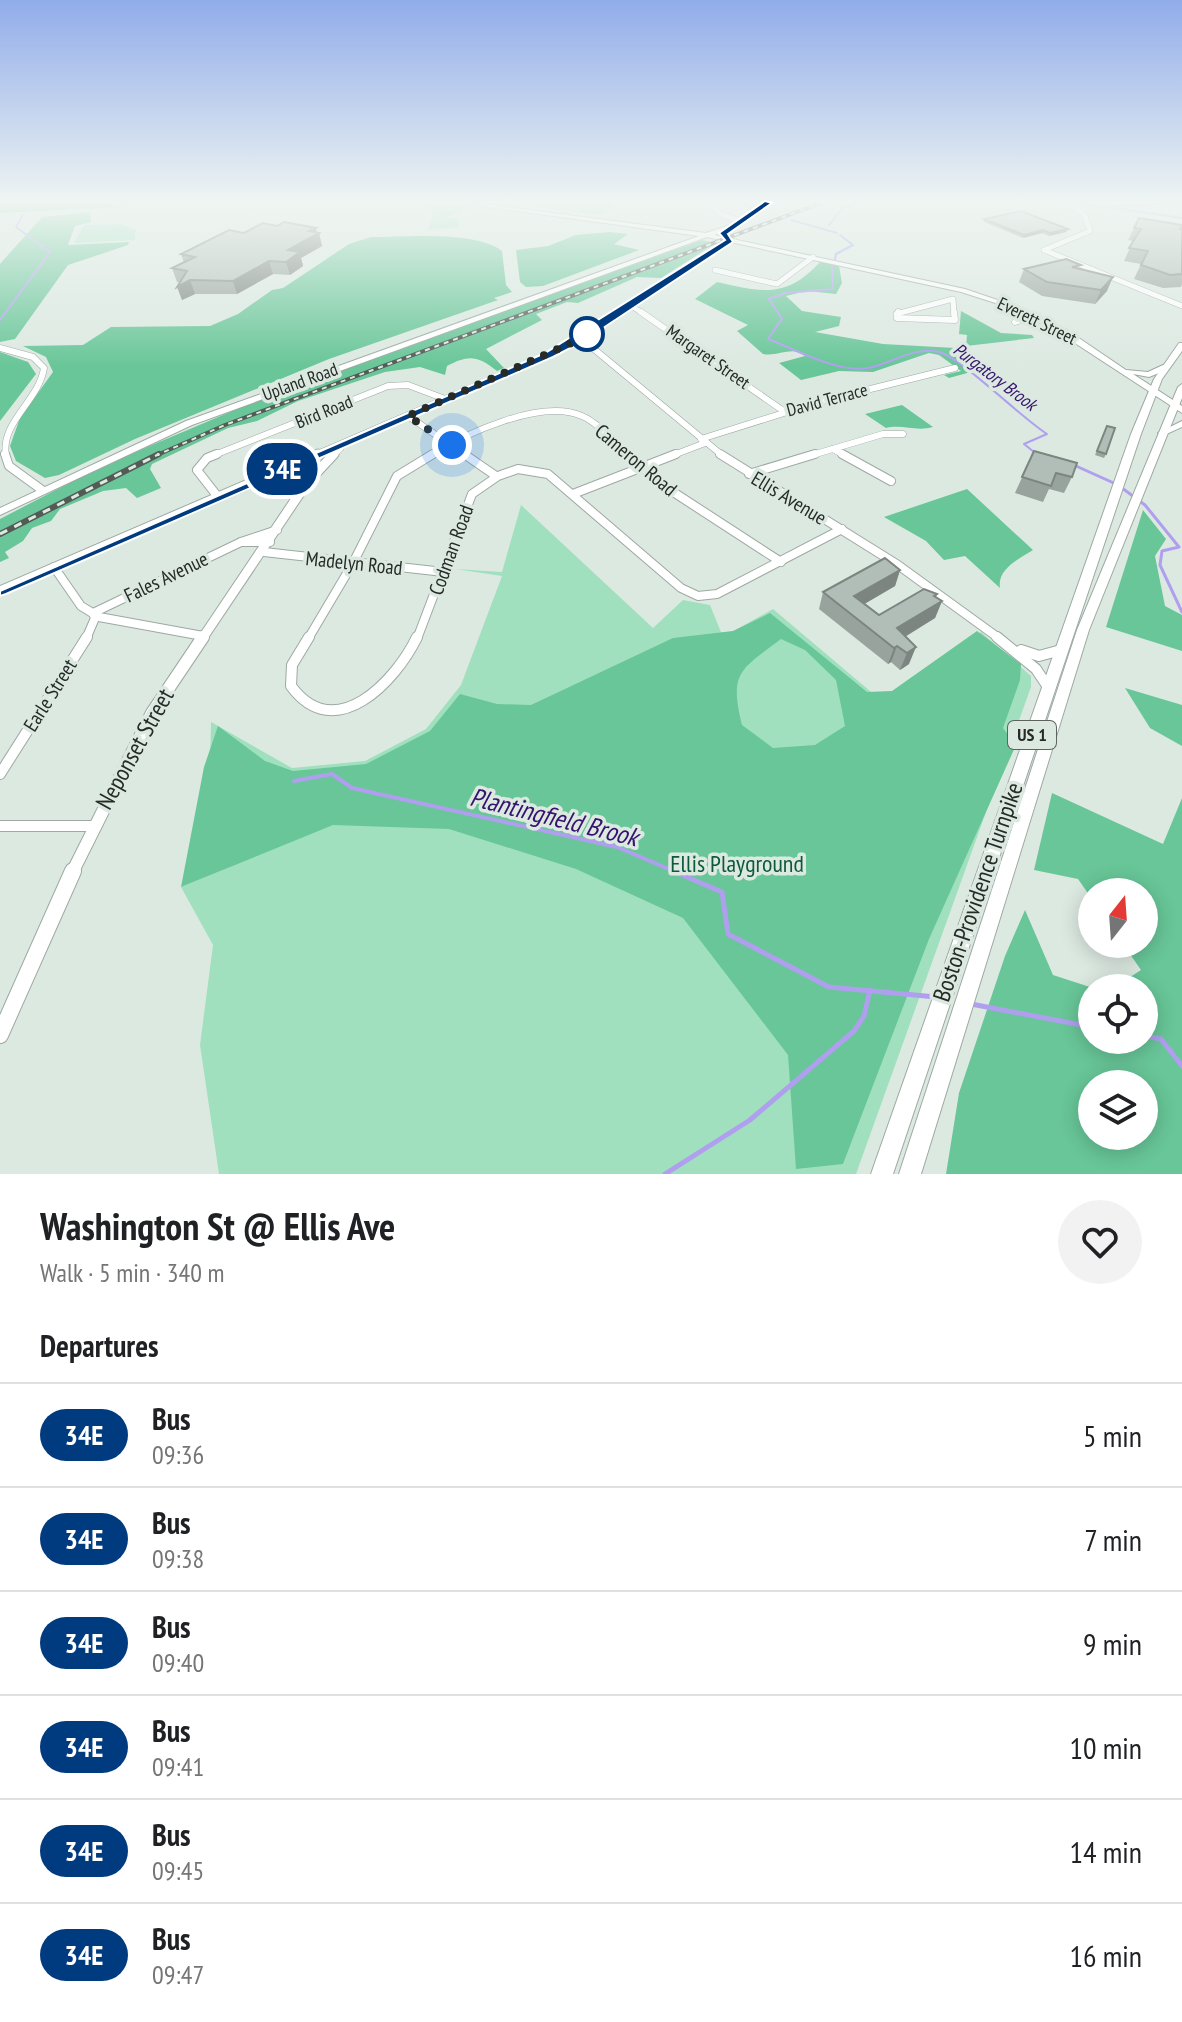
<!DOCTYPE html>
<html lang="en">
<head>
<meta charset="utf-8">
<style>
	body { margin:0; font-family:"PT Sans Narrow",sans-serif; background:#f2f2f2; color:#202124; height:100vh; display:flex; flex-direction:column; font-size:30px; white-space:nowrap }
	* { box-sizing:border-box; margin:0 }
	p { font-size:26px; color:#757577 }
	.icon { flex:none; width:44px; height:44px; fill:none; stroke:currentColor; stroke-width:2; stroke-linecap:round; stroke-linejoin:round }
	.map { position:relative; height:1174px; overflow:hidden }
	.side { display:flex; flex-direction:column; background:#fff; flex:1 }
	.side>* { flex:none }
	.badge { padding:0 16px; border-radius:26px; font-size:28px; line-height:52px }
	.needle { width:52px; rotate:17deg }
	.controls { position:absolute; left:1078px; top:878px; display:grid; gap:16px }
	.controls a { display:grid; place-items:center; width:80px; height:80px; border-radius:50%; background:#fff; box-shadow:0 4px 20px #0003; font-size:40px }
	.you { position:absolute; width:40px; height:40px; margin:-20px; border:6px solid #fff; border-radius:50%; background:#1a73e8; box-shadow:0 0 0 12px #1a73e833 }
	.map>.badge { position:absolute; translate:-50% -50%; box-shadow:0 0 0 4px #fff }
	h2 { padding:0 40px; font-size:30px; line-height:72px }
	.round { display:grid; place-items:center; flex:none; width:84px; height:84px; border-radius:42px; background:#f2f2f2 }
	.head { display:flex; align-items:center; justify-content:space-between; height:136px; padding:0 40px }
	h1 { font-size:38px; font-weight:800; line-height:60px }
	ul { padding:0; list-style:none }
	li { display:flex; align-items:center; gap:24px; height:104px; padding:0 40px; border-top:2px solid #e0e0e0 }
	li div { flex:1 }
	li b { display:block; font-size:30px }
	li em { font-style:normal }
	li .badge { min-width:88px; font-weight:700; text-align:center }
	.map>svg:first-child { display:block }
</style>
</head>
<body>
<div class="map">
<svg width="1182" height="1174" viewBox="0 0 1182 1174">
	<rect width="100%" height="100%" fill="#dce9e1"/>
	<g fill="#a1e0be">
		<path d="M427,203L470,207L447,217L459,219V227L429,230L433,212L426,207Z"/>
		<path d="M542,203H616L604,215L543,208L539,206Z"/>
		<path d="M121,224L136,230L135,240L74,243L84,225Z"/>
		<path d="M521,505L653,628L683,600L710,605L723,637L773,609L883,702L981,632L1031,676V687L856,1174H219L200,1045L213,945L181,887L230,867L209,814L211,722L292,768L365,761L426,729L461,685L502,576L455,569L502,572Z"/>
	</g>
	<g fill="#68c698" fill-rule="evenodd">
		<path d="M0,203H107L122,207L0,213Z"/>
		<path d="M90,212L91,222L75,226L68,245L129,242L128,245L68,265L15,339L0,342V264L42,217Z"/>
		<path d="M610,232L628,234L614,244L639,250L543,286L526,287L520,282L516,250L548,246L576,235Z"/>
		<path d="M371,237C404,237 476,230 502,251L506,285L512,292L494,298L498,300L329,359L135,439L59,475L45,478L16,461L10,446L20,418L53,372L46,357L23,346L83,345L111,327L210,326L238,314L272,290L283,288L349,244Z"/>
		<path d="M702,240L716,243L661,278L637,277L578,303L567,302L536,314L542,320L486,349L504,368L497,371C477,355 468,355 447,366L445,375L420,367L385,372L298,401L257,421L228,428L152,464L150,469L161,488L137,498L126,488L103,491L60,509L51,521L32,528L23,541L5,552L9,558L0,562V519L100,467L256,401Z"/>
		<path d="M820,262L839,266L842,283L836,294L807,291L786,296L802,311L841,317L839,326L815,332L883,344L955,348L982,365L972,366L978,370L949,378L944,375L961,371L939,355L929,353L873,372L839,371L801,380L779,363L805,356C793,345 778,357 763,354L737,331L748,325L695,299L717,282C762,292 786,299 820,262Z"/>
		<path d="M961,311L1001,333L1032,335L1034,338L966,346L967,335L959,334Z"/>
		<path d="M0,352L28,362L36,374L0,421Z"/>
		<path d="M902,405L933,427C916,432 903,424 886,428L865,414Z"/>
		<path d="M967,489L1033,550C1019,559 997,569 1000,588L965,556L944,560L926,541L884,517Z"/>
		<path d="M1143,510L1166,539L1155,556L1165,606L1182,615V651L1106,627Z"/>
		<path d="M770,613L867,692L892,691L977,631L1021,664L1020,680L1003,728L1016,745L929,939L843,1164L796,1169L788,1055L683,918L576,869L449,829L333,825L181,887L204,767L218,726L265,761L293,771L366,764L430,731L460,694L497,704L531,705L673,638L733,631ZM781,639L805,650L836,680L845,726L815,745L773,748L742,725C729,672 740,670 781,639Z"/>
		<path d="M1125,688L1182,705V746L1150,728Z"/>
		<path d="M1052,793L1163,844L1182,798V1174H946L959,1093L1005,956L1025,910L1053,975L1093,988L1092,1040H1144V988H1113L1141,970L1123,944H1144V892H1092V899L1078,879L1034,870ZM1092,1084H1144V1136H1092Z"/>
	</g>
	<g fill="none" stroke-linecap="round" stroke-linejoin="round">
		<g stroke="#b09fee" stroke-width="2">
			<path d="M744,203L752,209"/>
			<path d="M1086,203L1097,207L1178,203"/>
			<path d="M1107,207L1182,218"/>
			<path d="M27,212L37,203"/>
			<path d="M791,220L837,233"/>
			<path d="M829,225L841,210L855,203"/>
			<path d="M835,259L836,254L853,245L840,235"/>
			<path d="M832,266L833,289L785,293L769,299L782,319L768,339C797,350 837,373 868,368C891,364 914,346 939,352C962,358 1020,417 1047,434L1024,444L1034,452"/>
			<path d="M0,320L50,252L16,227L23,215"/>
		</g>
		<g stroke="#b09fee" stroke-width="3">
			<path d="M1076,466L1116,484"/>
			<path d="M1122,488L1145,505L1179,547L1162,551L1160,565L1182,612"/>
		</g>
		<path stroke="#b09fee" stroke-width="4" d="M294,781L332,774L352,788L617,847L678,873"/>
		<g stroke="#b09fee" stroke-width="5">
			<path d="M673,871L722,892L728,934L829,987L936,997"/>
			<path d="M971,1004L1092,1027"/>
			<path d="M1144,1036L1161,1039L1182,1066"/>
			<path d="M665,1174L750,1120L854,1031L864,1016L870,990"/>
		</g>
		<defs>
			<g id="minor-far3">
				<path d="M710,203L719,213L742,222"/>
				<path d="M1044,250L1182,306"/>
				<path d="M1044,250L1090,231L1084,214L1067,203"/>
				<path d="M715,270L777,284L813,257"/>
				<path d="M630,305L644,314"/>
				<path d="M896,314L953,299L954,314"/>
			</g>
			<g id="minor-far2">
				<path d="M641,312L785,412"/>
				<path d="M898,312L897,318L955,320L954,312"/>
				<path d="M1015,322L1033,316"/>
				<path d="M578,340L594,349L723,456"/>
				<path d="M0,348L33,357L44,368C39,401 0,422 6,456"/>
				<path d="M408,416L467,456"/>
				<path d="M701,439L822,401L955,368"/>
				<path d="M833,449L846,456"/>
				<path d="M212,456L388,386L408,385L445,399"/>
				<path d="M429,456C465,434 541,398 582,416C599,423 615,444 629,456"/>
				<path d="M671,456L705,443"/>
				<path d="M809,456L883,434H903"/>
			</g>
			<g id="minor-far1">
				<path d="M5,454L9,466L42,490"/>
				<path d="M217,454L207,458L197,470L218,497"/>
				<path d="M464,454L496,476"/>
				<path d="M627,454L664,486L781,562"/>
				<path d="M720,454L898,565L1000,639"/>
				<path d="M842,454L891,481"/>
				<path d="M749,474L815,454"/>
				<path d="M573,494L676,454"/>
				<path d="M270,542H241L277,530"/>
				<path d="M264,552L444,572"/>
				<path d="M54,567L81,606L99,617L203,636"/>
				<path d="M86,639L95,618L93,613L241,542"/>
				<path d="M308,639L353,563L397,476L433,454"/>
				<path d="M417,639L472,494L498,476L518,469L548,474L681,588L698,596L717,594L842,529"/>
			</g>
			<g id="minor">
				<path d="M309,637L292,665L291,686C335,746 396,681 417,637"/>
				<path d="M997,637L1036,669L1048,687"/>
				<path d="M1021,650L1039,656L1061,650"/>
				<path d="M0,774L87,637"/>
				<path d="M0,826H93"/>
			</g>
			<path id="tertiary-far4" d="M617,314L730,240"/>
			<g id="tertiary-far3">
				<path d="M314,456L549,355L620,312"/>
				<path d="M332,456L340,448"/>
			</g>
			<g id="tertiary-far2">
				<path d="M0,591L318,454"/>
				<path d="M202,639L306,484L334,454"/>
			</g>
			<path id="tertiary-far1" d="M72,873L152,713L203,637"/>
			<path id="tertiary" d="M0,1035L73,871"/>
			<g id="secondary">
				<path d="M459,203H475L706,233L733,224L764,203H771L737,226L714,235L965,289L1015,306L1067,330L1126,370L1148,372L1163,365H1169V369L1149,377L1133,374L1182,406V413L1061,334L1011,308L961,292L707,237L192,425L0,515V508L186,421L699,236Z"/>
				<path d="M1182,421V427L1162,436L1158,433Z"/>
			</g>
			<g id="primary">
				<path d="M1179,343H1182V351L1162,379L1141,434L893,1174H871L1131,434L1154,379Z"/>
				<path d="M1182,384V398L1089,630L921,1174H899L1077,630L1178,387Z"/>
			</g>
		</defs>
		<use href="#minor-far3" stroke="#9da9a2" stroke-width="6"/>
		<use href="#minor-far2" stroke="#9da9a2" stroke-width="7"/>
		<use href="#minor-far1" stroke="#9da9a2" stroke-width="10"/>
		<use href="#minor" stroke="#9da9a2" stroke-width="12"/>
		<use href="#tertiary-far4" stroke="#9da9a2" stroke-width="7"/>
		<use href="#tertiary-far3" stroke="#9da9a2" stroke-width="8"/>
		<use href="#tertiary-far2" stroke="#9da9a2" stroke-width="11"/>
		<use href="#tertiary-far1" stroke="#9da9a2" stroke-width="14"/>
		<use href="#tertiary" stroke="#9da9a2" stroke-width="18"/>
		<use href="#secondary" stroke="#9da9a2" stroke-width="2"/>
		<use href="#primary" stroke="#9da9a2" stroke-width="2"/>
		<use href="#minor-far3" stroke="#fff" stroke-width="5"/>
		<use href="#minor-far2" stroke="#fff" stroke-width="6"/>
		<use href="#minor-far1" stroke="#fff" stroke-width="8"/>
		<use href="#minor" stroke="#fff" stroke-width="10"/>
		<use href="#tertiary-far4" stroke="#fff" stroke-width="6"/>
		<use href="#tertiary-far3" stroke="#fff" stroke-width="7"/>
		<use href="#tertiary-far2" stroke="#fff" stroke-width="9"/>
		<use href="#tertiary-far1" stroke="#fff" stroke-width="12"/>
		<use href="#tertiary" stroke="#fff" stroke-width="16"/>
		<use href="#secondary" fill="#fff" fill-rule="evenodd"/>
		<use href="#primary" fill="#fff" fill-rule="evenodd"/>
		<defs>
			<path id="rail-far1" d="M155,456L225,425L821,203"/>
			<path id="rail" d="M0,534L159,454"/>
		</defs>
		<use href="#rail-far1" stroke="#545b57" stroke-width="4"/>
		<use href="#rail" stroke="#545b57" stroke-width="6"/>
		<use href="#rail-far1" stroke="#dce9e1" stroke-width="2" stroke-dasharray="5" stroke-linecap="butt"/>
		<use href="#rail" stroke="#dce9e1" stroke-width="3" stroke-dasharray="8" stroke-linecap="butt"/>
	</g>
	<g fill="#98a39d">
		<path d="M984,219L1066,232L1049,236L1042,233L1023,238L984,222Z"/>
		<path d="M1134,228L1182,229V284L1181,287L1163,288L1134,279L1141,264L1124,261L1133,241L1128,240Z"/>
		<path d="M244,233H319L322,246L301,258L303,266L290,275L273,274L237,294H195L182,300L180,282H177L172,268L184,263L181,254Z"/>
		<path d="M1024,269H1079L1107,291L1095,304L1042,296L1019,282Z"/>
		<path d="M1107,426L1106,454L1104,458L1095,455Z"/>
		<path d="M1034,451L1072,477L1064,493L1049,489L1043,502L1015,493Z"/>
		<path d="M900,570L895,586L864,604L879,615L937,594L936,597L942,601L935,618L905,637L909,664L900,670L891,662L888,664L819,609L823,592Z"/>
	</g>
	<g fill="#7c8580">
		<path d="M316,228L317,234L319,233L322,246L301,258L303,266L290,275L286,262L288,250L309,231Z"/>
		<path d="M1068,229L1066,232L1049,236L1050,233Z"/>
		<path d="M1043,230L1042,233L1023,238L1024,235Z"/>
		<path d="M269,261L273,274L237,294L233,281Z"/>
		<path d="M1113,277L1107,291L1095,304L1101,290Z"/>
		<path d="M190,280L195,294L182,300L177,287Z"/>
		<path d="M900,570L895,586L849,613L854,596Z"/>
		<path d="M937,594L932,607L942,601L935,618L891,645L897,628Z"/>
		<path d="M897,646L891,662L888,664L894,648Z"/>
		<path d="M916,647L909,664L900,670L907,653Z"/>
	</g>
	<g fill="#b1beb7" stroke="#7c8580" stroke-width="2">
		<path d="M1021,211L1068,229L1050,233L1043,230L1024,235L984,219Z"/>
		<path d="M1139,218L1182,225L1180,229H1182V274L1170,275L1141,265L1148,251L1129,248L1141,229L1134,228Z"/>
		<path d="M284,222L316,228L309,231L319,233L288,250L300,252L286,262L269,261L233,281L190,280L177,287L187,271L172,268L195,257L181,254L229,230L244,233L263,223L277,226Z"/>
		<path d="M1066,259L1081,265L1072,267L1113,277L1101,290L1047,282L1024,269Z"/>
		<path d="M1107,426L1115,428L1106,454L1097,451Z"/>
		<path d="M1034,451L1077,463L1072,477L1056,473L1051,486L1022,477Z"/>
		<path d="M885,558L900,570L854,596L879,615L924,589L937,594L934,596L942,601L897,628L916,647L907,653L897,646L894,648L823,592Z"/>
	</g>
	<linearGradient id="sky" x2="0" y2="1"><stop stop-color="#91acea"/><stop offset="0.55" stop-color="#eff5f2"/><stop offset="1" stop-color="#eff5f2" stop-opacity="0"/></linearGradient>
	<rect width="1182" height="367" fill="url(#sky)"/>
	<path fill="#003b80" stroke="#fff" stroke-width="2" d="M765,201L772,203L728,234L733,242L582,342L553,357L6,594L0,596V591L545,353L725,240L719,233Z"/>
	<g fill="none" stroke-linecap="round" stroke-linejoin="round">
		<path stroke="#262b28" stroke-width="8" stroke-dasharray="0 14.4" d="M452,445L408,416L578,340L584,342L587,334"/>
	</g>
	<circle fill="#fff" stroke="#003b80" stroke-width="4" cx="587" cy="334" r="16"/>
	<g text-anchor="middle" stroke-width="7" stroke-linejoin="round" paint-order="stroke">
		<g font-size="18" fill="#262b28" stroke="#dce9e1">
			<text transform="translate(1037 321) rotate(26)" y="6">Everett Street</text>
			<text transform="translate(708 357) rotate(35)" y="6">Margaret Street</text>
			<text transform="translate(300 382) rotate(-20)" y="6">Upland Road</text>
			<text transform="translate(827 400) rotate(-15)" y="6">David Terrace</text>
			<text transform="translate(324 412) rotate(-22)" y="6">Bird Road</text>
		</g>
		<g font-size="18" font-style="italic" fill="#36136e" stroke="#dce9e1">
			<text transform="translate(995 377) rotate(37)" y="6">Purgatory Brook</text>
		</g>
		<rect fill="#dce9e1" stroke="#5d6460" stroke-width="2" x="1008" y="721" width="48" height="28" rx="6"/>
		<g font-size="18" font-weight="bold" fill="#262b28">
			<text x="1032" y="741">US 1</text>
		</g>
		<g font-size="20" fill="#262b28" stroke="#dce9e1">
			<text transform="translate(636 460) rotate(40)" y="7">Cameron Road</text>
			<text transform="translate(789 498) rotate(31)" y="7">Ellis Avenue</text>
			<text transform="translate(451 550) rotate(-70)" y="7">Codman Road</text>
			<text transform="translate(354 563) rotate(6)" y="7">Madelyn Road</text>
			<text transform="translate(166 577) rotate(-26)" y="7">Fales Avenue</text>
			<text transform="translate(50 695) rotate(-58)" y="7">Earle Street</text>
		</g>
		<g font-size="24" fill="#262b28" stroke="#dce9e1">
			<text transform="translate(135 749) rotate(-61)" y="8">Neponset Street</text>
			<text transform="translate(978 892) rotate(-71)" y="8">Boston-Providence Turnpike</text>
		</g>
		<g font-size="24" fill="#0f593b" stroke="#dce9e1">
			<text x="737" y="872">Ellis Playground</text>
		</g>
		<g font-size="26" font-style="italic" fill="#36136e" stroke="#dce9e1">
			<text transform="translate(554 817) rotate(14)" y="9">Plantingfield Brook</text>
		</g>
	</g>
</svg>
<div class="controls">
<a><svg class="needle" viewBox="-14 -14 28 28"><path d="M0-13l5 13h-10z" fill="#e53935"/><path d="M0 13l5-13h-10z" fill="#757577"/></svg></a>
<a><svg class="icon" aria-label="locate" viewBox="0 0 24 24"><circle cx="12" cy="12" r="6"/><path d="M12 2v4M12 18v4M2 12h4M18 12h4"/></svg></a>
<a><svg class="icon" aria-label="layers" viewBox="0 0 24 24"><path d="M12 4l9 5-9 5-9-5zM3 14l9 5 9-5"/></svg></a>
</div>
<div class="you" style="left:452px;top:445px"></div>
<b class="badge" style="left:282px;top:469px;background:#003b80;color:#fff">34E</b>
</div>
<section class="side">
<div class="head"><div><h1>Washington St @ Ellis Ave</h1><p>Walk · 5 min · 340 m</p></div><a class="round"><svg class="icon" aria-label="heart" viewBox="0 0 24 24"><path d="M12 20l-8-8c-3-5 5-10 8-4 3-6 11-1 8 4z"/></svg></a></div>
<h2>Departures</h2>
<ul>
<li><span class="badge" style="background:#003b80;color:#fff">34E</span><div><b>Bus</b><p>09:36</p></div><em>5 min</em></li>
<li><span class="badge" style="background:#003b80;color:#fff">34E</span><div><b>Bus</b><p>09:38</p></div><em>7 min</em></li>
<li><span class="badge" style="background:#003b80;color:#fff">34E</span><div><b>Bus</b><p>09:40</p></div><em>9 min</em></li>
<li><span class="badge" style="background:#003b80;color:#fff">34E</span><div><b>Bus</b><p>09:41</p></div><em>10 min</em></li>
<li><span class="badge" style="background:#003b80;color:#fff">34E</span><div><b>Bus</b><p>09:45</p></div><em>14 min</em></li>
<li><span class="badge" style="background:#003b80;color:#fff">34E</span><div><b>Bus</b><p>09:47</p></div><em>16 min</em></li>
</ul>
</section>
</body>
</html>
